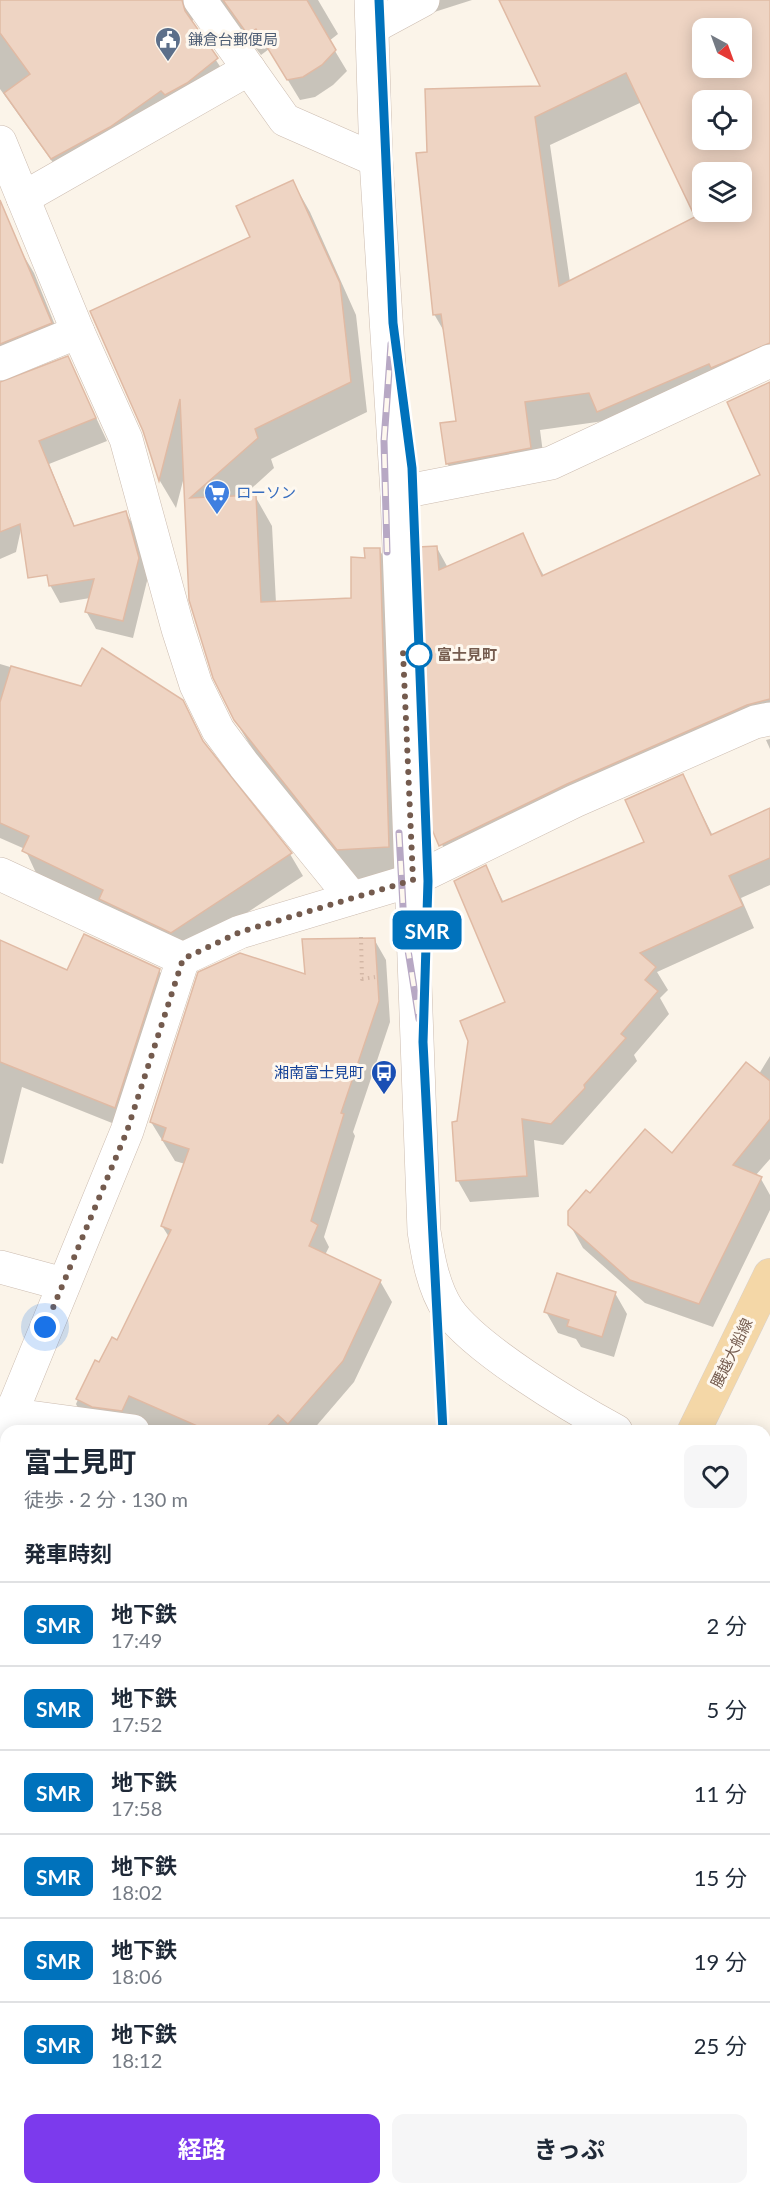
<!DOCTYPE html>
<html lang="ja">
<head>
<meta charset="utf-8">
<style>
	body { margin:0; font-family:Lato,"Noto Sans JP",sans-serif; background:#f6f6f7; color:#1f2937; height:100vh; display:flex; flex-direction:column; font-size:22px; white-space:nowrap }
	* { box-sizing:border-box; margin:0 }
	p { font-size:20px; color:#747a83 }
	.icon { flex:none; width:33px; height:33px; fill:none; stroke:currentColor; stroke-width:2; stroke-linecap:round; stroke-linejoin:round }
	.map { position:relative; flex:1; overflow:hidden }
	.side { position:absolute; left:0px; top:1425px; width:771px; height:770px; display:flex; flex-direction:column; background:#fff; border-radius:18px 18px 0 0; box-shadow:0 3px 15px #0003 }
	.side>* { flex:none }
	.badge { padding:0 12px; border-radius:9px; font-size:21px; line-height:39px }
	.needle { width:39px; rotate:139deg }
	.tools { position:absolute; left:692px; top:18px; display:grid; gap:12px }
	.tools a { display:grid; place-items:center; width:60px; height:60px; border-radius:12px; background:#fff; box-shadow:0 3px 15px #0003; font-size:30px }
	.you { position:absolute; width:30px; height:30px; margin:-15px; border:4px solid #fff; border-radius:50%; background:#1a73e8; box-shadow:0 0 0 9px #1a73e833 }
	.map>.badge { position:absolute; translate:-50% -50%; box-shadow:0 0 0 3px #fff }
	h2 { padding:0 24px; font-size:22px; line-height:54px }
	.round { display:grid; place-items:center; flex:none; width:63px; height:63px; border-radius:12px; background:#f6f6f7 }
	.overview { display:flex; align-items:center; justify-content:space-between; height:102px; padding:0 24px }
	h1 { font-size:28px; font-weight:700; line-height:45px }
	.cta { display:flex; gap:12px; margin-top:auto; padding:12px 24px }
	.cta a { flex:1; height:69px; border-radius:12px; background:#7c3aed; color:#fff; font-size:24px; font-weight:700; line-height:69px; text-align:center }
	.cta a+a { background:#f6f6f7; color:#1f2937 }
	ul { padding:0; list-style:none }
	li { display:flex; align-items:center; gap:18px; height:84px; padding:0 24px; border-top:2px solid #e0e1e3 }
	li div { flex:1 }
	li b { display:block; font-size:22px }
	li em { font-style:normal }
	li .badge { min-width:66px; font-weight:700; text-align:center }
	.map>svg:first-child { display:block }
</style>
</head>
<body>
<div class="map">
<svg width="770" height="2194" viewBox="0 0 770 2194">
	<rect width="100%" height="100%" fill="#fbf4e9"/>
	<g fill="#0003" fill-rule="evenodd">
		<path d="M0,0H318L338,34L329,41L347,71L333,85L315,97L300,100L269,49L261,55L221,3L194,14L192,24L229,80L64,178L0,89Z"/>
		<path d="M416,0H472L425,15Z"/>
		<path d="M501,0H770V378L604,421L540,430L546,476L463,491L447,463L458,423L445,333L434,314L429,153L542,87ZM702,28H741V68H702ZM702,100H741V140H702ZM642,102L697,218L570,282L550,145ZM702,172H741V212H702Z"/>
		<path d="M293,182L310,212L356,315L367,412L271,459L274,468L242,497L255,496L272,526L276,603L352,599L366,559L379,549L397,579L405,876L355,879L253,750L235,720L184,477L176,508L160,481L145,431L252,238Z"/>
		<path d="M0,216L34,273L63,345L0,373Z"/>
		<path d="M68,358L107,441L49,464L75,527L126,513L136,530L148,577L133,638L96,629L86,611L90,598L60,603L50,585L32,479L16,552L0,559V384Z"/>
		<path d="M770,383V732L584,812L457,874L429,819L437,548L448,568L522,535L544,576L762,476Z"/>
		<path d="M0,664L81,688L207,748L290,854L303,876L184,954L36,873L25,849L0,838Z"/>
		<path d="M770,739V749L766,740Z"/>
		<path d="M683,776L713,836L770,810V885L741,898L754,928L657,972L668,990L660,998L669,1014L634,1055L637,1061L563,1145L534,1140L539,1197L470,1202L458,1181V1123L507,1003L486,867L504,903L646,843Z"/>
		<path d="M374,939L386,960L390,1022L353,1132L355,1136L324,1237L329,1247L325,1255L380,1281L392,1302L354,1382L312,1431H254L239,1417L237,1431H126L87,1425L76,1404L95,1362L100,1365L117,1342L169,1237L162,1226L185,1164L175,1161L151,1122L306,976Z"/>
		<path d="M0,942L68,972L159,970L172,992L127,1129L22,1087L3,1164L0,1163Z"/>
		<path d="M770,1056V1159L755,1176L761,1179L770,1195V1210L713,1327L645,1303L583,1248L570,1225L590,1195L672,1155L759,1074Z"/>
		<path d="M615,1293L627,1314L614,1357L581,1347L576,1339L558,1333L546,1312Z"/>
		<path d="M0,1485L6,1487V1666L0,1663Z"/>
		<path d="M765,1529L770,1530V1955L765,1958Z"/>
		<path d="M0,1682L6,1683V1755L0,1764Z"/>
		<path d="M765,1970L770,1971V2194H514L513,2188H765Z"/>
		<path d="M6,2008V2025L2,2019Z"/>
	</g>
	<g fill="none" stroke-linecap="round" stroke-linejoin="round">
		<path stroke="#a6cdd4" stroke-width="14" d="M765,1519L770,1520"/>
	</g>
	<g fill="#eed4c3" stroke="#e0baa4" stroke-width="1.5" fill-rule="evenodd">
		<path d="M0,0H182L185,11L218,58L187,83L165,95L161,91L110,127L51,159L4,93L30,74L0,33Z"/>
		<path d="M223,0H307L336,50L322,65L303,77L287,80L256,29L248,35Z"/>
		<path d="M499,0H770V343L711,368L709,364L597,412L589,393L525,402L531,448L446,464L440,423L456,421L441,314L433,315L416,153L427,152L425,89L540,86ZM702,28H741V68H702ZM626,73L695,217L559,286L535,117ZM702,100H741V140H702ZM702,172H741V212H702Z"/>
		<path d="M293,180L340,283L351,382L255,429L258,438L190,498L256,495L261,602L351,598V557L365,558L364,548H380L389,847L337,850L234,720L213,678L189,600L180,399L159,481L143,431L90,311L250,237L236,206Z"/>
		<path d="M0,200L52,323L0,344Z"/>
		<path d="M68,356L96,418L39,441L74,526L126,511L139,558L123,621L85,612L94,579L49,586L47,575L28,578L20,524L0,532V382Z"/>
		<path d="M770,382V699L747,705L567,784L439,846L428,820L418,547L437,546L439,570L523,533L542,576L760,475L727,402Z"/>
		<path d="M102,648L183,700L203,741L292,853L171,933L99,899L103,890L22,851L29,836L0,823V702L11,666L81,686Z"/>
		<path d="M683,774L711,835L770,808V858L729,876L743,906L640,953L656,967L645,980L658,991L621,1034L626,1038L584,1085L585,1088L551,1124L522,1119L527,1176L456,1181L452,1122L457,1121L468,1041L460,1021L505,1002L454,881L486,865L502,902L644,842L625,800Z"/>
		<path d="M84,934L160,969L115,1108L0,1062V940L67,970Z"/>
		<path d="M375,938L379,1001L341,1113L344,1114L311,1221L318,1225L309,1246L381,1280L343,1361L288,1424L278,1415L263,1431L204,1429L129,1396L122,1411L92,1407L76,1399L95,1360L99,1362L112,1337L117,1340L171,1230L161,1226L189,1149L162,1140L166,1128L150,1122L198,972L240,953L305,974L302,939Z"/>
		<path d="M746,1062L770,1081V1119L733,1165L762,1177L699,1304L630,1280L568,1225V1211L586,1190L590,1193L645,1129L672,1153Z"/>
		<path d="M557,1273L616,1292L602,1337L567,1326L569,1320L544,1312Z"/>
	</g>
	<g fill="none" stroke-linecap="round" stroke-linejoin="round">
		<defs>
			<g id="minor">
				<path d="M200,0L285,120L376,160"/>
				<path d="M371,0L376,160L397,493L424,1231C428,1257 433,1287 448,1310C475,1349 572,1407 616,1431"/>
				<path d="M373,27L423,0"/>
				<path d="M0,142L78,332L126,439L178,629L196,685L218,730L244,765L352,898"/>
				<path d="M23,198L249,69"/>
				<path d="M0,364L78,332"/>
				<path d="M397,493L551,463L770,361"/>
				<path d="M0,874L183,959"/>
				<path d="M0,1267L63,1284"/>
				<path d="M0,1413L133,1431"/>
				<path d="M0,1441L127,1131L183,959L240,932L413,880L575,801L755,722L770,719"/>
				<path d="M765,1496L770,1497"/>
				<path d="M765,1950L770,1951"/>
				<path d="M338,2194L339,2188"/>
				<path d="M452,2194L453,2188"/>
			</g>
			<g id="major">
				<path d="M694,1431L770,1275"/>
				<path d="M0,2151L6,2152"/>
				<path d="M242,2188L282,2194"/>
				<path d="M379,2194L380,2188"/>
			</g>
		</defs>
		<use href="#minor" stroke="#ccbcb0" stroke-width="34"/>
		<use href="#major" stroke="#d8d1cd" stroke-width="34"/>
		<path stroke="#d3b7a6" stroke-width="4" stroke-dasharray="1.5 4.5" stroke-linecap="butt" d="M361,937L362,979L375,977"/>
		<use href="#minor" stroke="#fff" stroke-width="33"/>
		<use href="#major" stroke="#f4d7a7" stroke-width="33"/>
		<defs>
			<g id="rail">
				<path d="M379,0L393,323L412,468L415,553"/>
				<path d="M387,552L384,441L391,344"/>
				<path d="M427,832L428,881L423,1042L443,1431"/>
				<path d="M399,833L404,925L419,1019"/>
				<path d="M473,2194V2188"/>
			</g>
		</defs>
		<use href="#rail" stroke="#b7a8c4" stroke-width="7"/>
		<use href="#rail" stroke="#fef8ef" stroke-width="4.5" stroke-dasharray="14" stroke-linecap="butt"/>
	</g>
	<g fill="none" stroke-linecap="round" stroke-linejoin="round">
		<defs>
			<path id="line" d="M379,0L393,323L412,468L428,881L423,1042L443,1431"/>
		</defs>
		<use href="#line" stroke="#fff" stroke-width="14"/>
		<use href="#line" stroke="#0072bc" stroke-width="9"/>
		<path stroke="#745b4e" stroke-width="6" stroke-dasharray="0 10.8" d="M45,1327L127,1131L183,959L240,932L413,880L403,652L419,655"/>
	</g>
	<defs>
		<symbol id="civic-pin" viewBox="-11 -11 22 30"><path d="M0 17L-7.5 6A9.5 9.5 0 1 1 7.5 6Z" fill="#5c6f8a" stroke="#fef8ef"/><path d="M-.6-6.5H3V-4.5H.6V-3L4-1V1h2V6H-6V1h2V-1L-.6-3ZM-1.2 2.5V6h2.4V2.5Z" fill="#fff"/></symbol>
		<symbol id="supermarket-pin" viewBox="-11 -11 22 30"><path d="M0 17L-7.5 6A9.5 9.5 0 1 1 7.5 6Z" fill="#3f7fe0" stroke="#fef8ef"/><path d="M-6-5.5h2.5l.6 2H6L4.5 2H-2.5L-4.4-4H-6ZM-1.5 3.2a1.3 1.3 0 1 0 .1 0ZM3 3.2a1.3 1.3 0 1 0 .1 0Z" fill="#fff"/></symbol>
		<symbol id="bus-pin" viewBox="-11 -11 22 30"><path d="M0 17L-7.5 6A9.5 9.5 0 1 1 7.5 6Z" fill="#1a4fb4" stroke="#fef8ef"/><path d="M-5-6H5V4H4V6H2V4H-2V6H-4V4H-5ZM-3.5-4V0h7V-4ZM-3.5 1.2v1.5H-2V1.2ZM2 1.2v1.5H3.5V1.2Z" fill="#fff"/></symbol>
	</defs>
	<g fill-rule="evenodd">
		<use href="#civic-pin" x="153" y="25" width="30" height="40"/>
		<use href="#supermarket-pin" x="202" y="478" width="30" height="40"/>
		<use href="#bus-pin" x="369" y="1058" width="30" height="40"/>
	</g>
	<circle fill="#fff" stroke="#0072bc" stroke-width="3" cx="419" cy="655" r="12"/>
	<g text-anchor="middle" stroke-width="6" stroke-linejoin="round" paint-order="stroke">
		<g font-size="15" fill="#4e5e75" stroke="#fef8ef" text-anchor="start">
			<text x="188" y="45">鎌倉台郵便局</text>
		</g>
		<g font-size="15" fill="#366cbe" stroke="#fef8ef" text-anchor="start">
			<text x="236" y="498">ローソン</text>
		</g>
		<g font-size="15" font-weight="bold" fill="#745b4e" stroke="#fef8ef" text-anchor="start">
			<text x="437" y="660">富士見町</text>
		</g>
		<g font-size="15" fill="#164399" stroke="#fef8ef" text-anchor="end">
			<text x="364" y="1078">湘南富士見町</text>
		</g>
		<g font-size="15" fill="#745b4e" stroke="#fef8ef">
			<text transform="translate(732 1353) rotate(-64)" y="5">腰越大船線</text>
		</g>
	</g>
</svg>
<div class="tools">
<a><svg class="needle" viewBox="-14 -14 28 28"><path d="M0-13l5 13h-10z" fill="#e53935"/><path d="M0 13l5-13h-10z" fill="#747a83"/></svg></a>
<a><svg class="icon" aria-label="locate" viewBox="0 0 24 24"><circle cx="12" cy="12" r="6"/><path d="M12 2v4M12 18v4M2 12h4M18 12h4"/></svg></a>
<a><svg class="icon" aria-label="layers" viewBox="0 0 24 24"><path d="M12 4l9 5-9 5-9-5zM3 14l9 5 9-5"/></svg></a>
</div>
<div class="you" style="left:45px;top:1327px"></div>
<b class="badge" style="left:427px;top:930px;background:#0072bc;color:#fff">SMR</b>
<section class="side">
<div class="overview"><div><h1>富士見町</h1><p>徒歩 · 2 分 · 130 m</p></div><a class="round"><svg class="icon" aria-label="heart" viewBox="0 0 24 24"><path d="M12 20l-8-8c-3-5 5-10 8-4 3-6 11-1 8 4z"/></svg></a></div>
<h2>発車時刻</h2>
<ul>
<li><span class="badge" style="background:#0072bc;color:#fff">SMR</span><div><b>地下鉄</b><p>17:49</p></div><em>2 分</em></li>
<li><span class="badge" style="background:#0072bc;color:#fff">SMR</span><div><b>地下鉄</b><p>17:52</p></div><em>5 分</em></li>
<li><span class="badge" style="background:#0072bc;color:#fff">SMR</span><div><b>地下鉄</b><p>17:58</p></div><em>11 分</em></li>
<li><span class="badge" style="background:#0072bc;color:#fff">SMR</span><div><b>地下鉄</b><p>18:02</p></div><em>15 分</em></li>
<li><span class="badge" style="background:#0072bc;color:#fff">SMR</span><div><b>地下鉄</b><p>18:06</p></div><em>19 分</em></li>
<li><span class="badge" style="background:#0072bc;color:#fff">SMR</span><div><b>地下鉄</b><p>18:12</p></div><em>25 分</em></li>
</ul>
<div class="cta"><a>経路</a><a>きっぷ</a></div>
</section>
</div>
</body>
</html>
